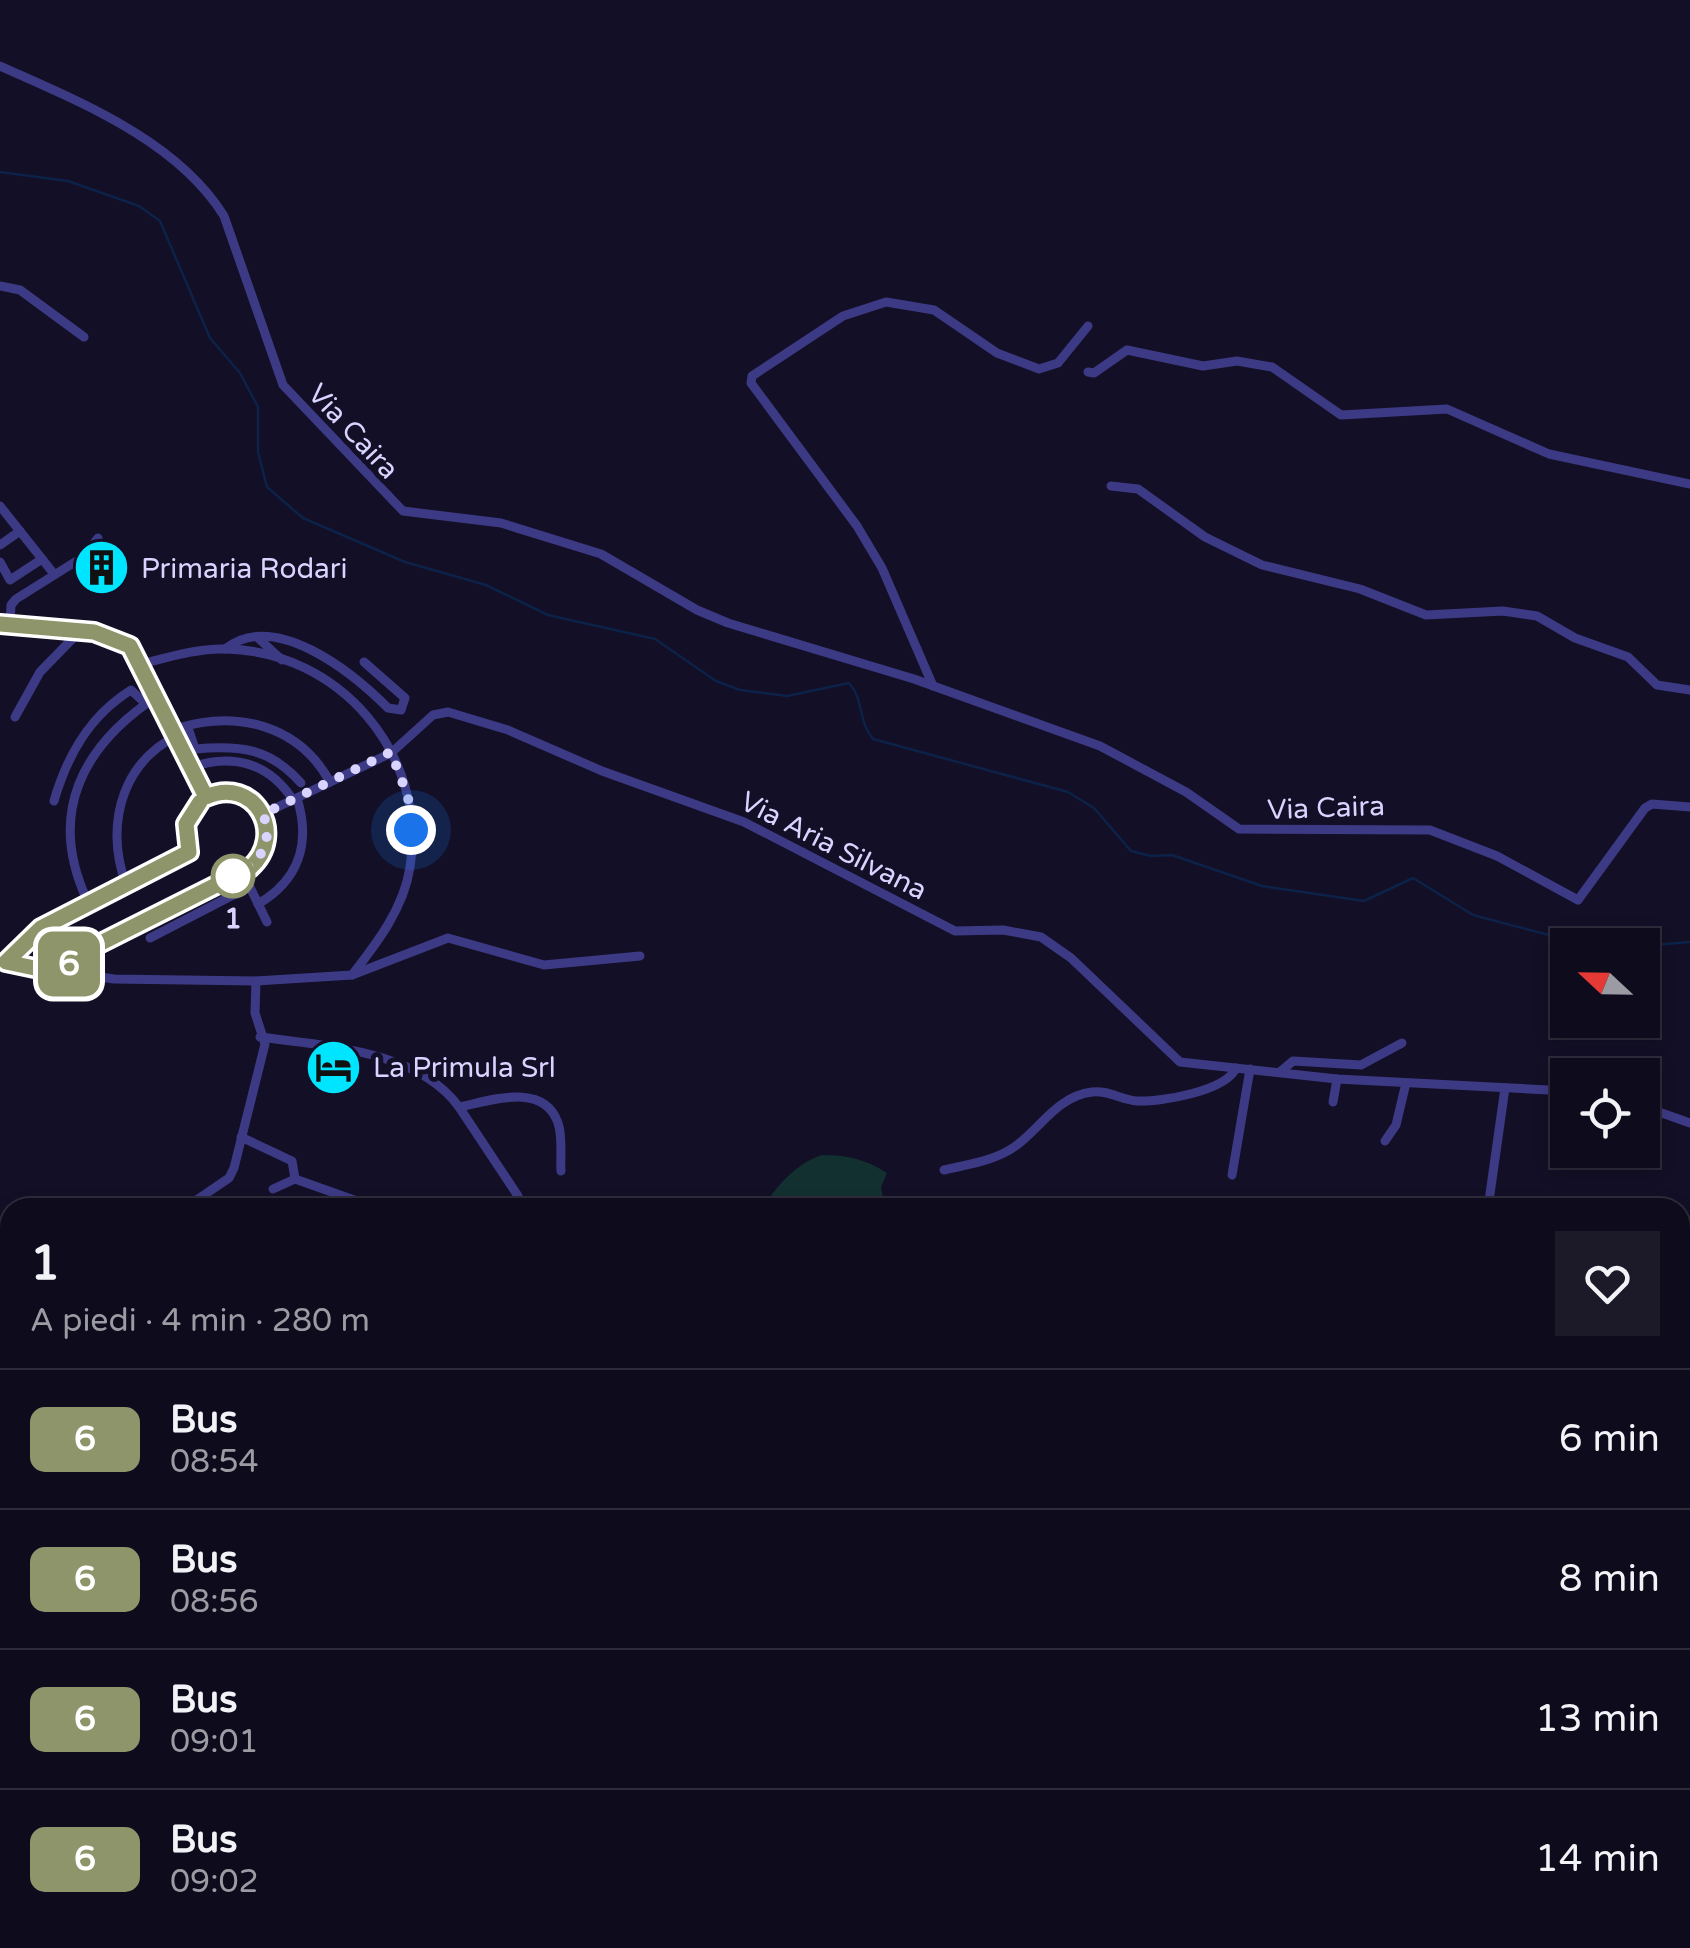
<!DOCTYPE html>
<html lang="it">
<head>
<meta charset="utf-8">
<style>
	body { margin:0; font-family:"Varela Round",sans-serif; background:#1c1929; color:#f1f3f6; height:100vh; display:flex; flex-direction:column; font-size:38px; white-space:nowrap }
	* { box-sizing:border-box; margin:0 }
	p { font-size:32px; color:#9b9ba3 }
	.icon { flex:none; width:55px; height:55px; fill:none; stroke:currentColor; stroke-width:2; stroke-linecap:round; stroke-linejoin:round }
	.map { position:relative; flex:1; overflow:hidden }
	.side { position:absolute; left:0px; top:1198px; width:1690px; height:752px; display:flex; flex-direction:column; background:#0e0b1c; border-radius:30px 30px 0 0; box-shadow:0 5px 15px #0003,0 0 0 2px #2e2b3b }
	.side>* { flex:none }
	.badge { padding:0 20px; border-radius:15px; font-size:35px; line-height:65px }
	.needle { width:65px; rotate:292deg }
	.tools { position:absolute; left:1550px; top:928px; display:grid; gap:20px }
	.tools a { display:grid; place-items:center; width:110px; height:110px; border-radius:0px; background:#0e0b1c; box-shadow:0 5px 15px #0003,0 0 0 2px #2e2b3b; font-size:50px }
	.you { position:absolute; width:50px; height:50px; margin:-25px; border:8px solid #fff; border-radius:50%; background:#1a73e8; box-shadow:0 0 0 15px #1a73e833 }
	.map>.badge { position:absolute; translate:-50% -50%; box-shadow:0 0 0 5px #fff }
	.round { display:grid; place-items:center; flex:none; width:105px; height:105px; border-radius:0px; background:#1c1929 }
	.headline { display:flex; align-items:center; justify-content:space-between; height:170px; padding:0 30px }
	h1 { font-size:48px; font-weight:800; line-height:75px }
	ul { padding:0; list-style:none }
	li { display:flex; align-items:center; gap:30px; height:140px; padding:0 30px; border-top:2px solid #2e2b3b }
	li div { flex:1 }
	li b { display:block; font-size:38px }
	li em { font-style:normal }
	li .badge { min-width:110px; font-weight:700; text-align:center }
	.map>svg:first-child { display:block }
</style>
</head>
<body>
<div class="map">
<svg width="1690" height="1948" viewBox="0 0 1690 1948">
	<rect width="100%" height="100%" fill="#130f26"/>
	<g fill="#12302f">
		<path d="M822,1155C846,1155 866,1159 887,1173L881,1187L883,1197L900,1207H763C777,1186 796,1163 822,1155Z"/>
		<path d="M654,1940H764L765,1948H659Z"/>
		<path d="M939,1940H1061V1948H944Z"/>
		<path d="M1317,1940H1384L1397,1946L1407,1940H1511L1504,1948H1320Z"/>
	</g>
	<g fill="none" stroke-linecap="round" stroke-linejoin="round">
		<path stroke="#0c2248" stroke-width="2.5" d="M0,172L68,181L139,206L160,221L210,338L240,373L258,407V452L267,487L303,518L405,562L486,585L548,615L655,639L716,681L740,690L787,696L849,683C864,699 858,722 873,739L1068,792L1094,808L1131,851L1151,856L1172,855L1262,886L1364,901L1413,878L1473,915L1564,939H1624L1654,945L1690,942"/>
		<g stroke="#3d3a85" stroke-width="9">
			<path d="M0,66C78,101 177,140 224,216L283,385L403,511L501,523L601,554L697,610L728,623L914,679L1100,746L1186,792L1239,829L1430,830L1497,856L1578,900L1645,808L1652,804L1690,807"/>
			<path d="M0,286L20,290L84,337"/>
			<path d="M1088,372L1094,373L1127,350L1203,366L1237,361L1272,367L1341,415L1447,409L1549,454L1690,484"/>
			<path d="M1111,486L1138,489L1205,537L1262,565L1360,589L1426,615L1503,611L1537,616L1575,638L1628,657L1657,685L1690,690"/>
			<path d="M0,506L54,574"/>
			<path d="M0,545L20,531"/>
			<path d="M0,562L10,580L42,559"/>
			<path d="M0,624L94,631L130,646L206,797"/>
			<path d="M10,626L11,605L16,599L83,557L98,538"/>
			<path d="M257,637L282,660"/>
			<path d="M225,649C275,609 353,673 388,708L401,710L405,698L364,662"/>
			<path d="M142,664C169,657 198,648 226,649C339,651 428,754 410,867C404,908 377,943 352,975"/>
			<path d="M933,686L882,568L857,526L751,383L752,376L843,316L886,302L934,310L997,353L1039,369L1058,363L1088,326"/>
			<path d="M15,717L40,672L80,631"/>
			<path d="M178,728C237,710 299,725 330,782"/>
			<path d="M192,767C233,753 269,763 293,800"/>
			<path d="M54,801C67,756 89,716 131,690L146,704"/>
			<path d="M263,814L391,753L433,715L448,712L508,730L602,771L744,822L955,931L1003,930L1041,937L1071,958L1180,1062L1337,1079L1568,1091"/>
			<path d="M242,871L267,922"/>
			<path d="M126,884C103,823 124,753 189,731L195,749C240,745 270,748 301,783"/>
			<path d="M88,902C46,814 82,745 159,695"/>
			<path d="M258,904C299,880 311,843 297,798"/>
			<path d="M150,938L239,892L237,874"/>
			<path d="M0,962L114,979L256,981L352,975L448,938L544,965L640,956"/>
			<path d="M7,962L41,927L189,852C170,805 225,775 260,808C272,830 269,851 250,867L79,954L34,965"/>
			<path d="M260,1037C325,1046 418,1050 459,1107C489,1101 544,1081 558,1123C563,1137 560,1157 561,1171"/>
			<path d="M1280,1072L1293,1061L1361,1065L1402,1043"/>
			<path d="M1333,1102L1337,1079"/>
			<path d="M1642,1106L1690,1123"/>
			<path d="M459,1107L518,1196L515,1208"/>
			<path d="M241,1137L292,1161L295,1179L273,1189"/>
			<path d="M1385,1141L1396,1125L1406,1083"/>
			<path d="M944,1170C969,1164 996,1161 1017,1145C1041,1127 1058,1096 1092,1092C1108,1090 1122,1100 1137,1101C1162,1102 1226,1091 1236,1068"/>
			<path d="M1232,1175L1250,1069"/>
			<path d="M295,1179L371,1206L393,1208"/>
			<path d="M185,1208L229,1178L234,1168L265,1044L255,1013L256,981"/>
			<path d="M1488,1208L1505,1088"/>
			<path d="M1680,1270L1690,1223"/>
			<path d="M1680,1384L1690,1386"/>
			<path d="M0,1423H10"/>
			<path d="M0,1597L10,1594"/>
			<path d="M0,1623L10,1631"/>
			<path d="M1680,1746L1690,1750"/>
			<path d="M0,1867L10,1859"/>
			<path d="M768,1940L769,1948"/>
		</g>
	</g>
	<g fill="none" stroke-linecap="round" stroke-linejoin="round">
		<defs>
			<path id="line" d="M0,624L94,632L130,646L206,797C254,775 288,834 250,868L79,954L63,974L6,962L41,928L189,852L186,824L200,802"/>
		</defs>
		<use href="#line" stroke="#fff" stroke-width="22"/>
		<use href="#line" stroke="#8e956b" stroke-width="15"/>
		<path stroke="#d9d4ff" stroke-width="10" stroke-dasharray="0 18" d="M233,876C257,865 275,845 263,814L391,752L408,797L411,830"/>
	</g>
	<defs>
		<symbol id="building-disc" viewBox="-11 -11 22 22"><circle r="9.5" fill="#00e5ff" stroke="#130f26"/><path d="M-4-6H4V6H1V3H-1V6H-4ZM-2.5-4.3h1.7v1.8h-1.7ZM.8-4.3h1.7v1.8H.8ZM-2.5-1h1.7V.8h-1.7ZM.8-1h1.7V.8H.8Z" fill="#111"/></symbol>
		<symbol id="hotel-disc" viewBox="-11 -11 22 22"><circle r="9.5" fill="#00e5ff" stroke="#130f26"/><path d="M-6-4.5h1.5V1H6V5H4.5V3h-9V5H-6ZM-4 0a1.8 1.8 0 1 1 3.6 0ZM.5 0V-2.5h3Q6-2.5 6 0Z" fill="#111"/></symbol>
	</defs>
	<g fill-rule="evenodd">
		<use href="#building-disc" x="70" y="536" width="63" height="63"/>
		<use href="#hotel-disc" x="302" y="1036" width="63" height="63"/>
	</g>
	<circle fill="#fff" stroke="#8e956b" stroke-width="5" cx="233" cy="876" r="20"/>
	<g text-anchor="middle" stroke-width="10" stroke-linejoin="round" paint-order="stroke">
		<g font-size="28" fill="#d9d4ff" stroke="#130f26">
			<text transform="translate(354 431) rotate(47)" y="10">Via Caira</text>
			<text transform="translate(1326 807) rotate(-2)" y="10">Via Caira</text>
			<text transform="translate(834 845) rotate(27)" y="10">Via Aria Silvana</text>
		</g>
		<g font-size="28" fill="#d9d4ff" stroke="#130f26" text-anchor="start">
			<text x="141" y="578">Primaria Rodari</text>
			<text x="373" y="1077">La Primula Srl</text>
		</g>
		<g font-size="28" font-weight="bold" fill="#d9d4ff" stroke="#130f26">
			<text x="233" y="928">1</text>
		</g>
	</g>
</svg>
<div class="tools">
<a><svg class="needle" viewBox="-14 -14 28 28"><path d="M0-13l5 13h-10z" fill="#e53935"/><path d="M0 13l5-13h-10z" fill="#9b9ba3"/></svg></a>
<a><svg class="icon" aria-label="locate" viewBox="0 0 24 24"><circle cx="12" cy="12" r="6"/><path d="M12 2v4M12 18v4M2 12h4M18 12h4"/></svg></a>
</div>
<div class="you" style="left:411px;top:830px"></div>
<b class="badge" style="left:69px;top:964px;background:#8e956b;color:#fff">6</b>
<section class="side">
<div class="headline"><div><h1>1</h1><p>A piedi · 4 min · 280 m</p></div><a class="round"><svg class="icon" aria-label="heart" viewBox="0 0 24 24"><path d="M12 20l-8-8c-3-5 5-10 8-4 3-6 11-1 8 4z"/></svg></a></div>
<ul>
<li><span class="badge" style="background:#8e956b;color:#fff">6</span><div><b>Bus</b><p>08:54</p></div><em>6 min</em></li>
<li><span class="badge" style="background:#8e956b;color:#fff">6</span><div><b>Bus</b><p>08:56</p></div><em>8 min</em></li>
<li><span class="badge" style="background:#8e956b;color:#fff">6</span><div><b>Bus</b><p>09:01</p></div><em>13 min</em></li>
<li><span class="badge" style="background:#8e956b;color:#fff">6</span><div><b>Bus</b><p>09:02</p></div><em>14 min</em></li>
</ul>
</section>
</div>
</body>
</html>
